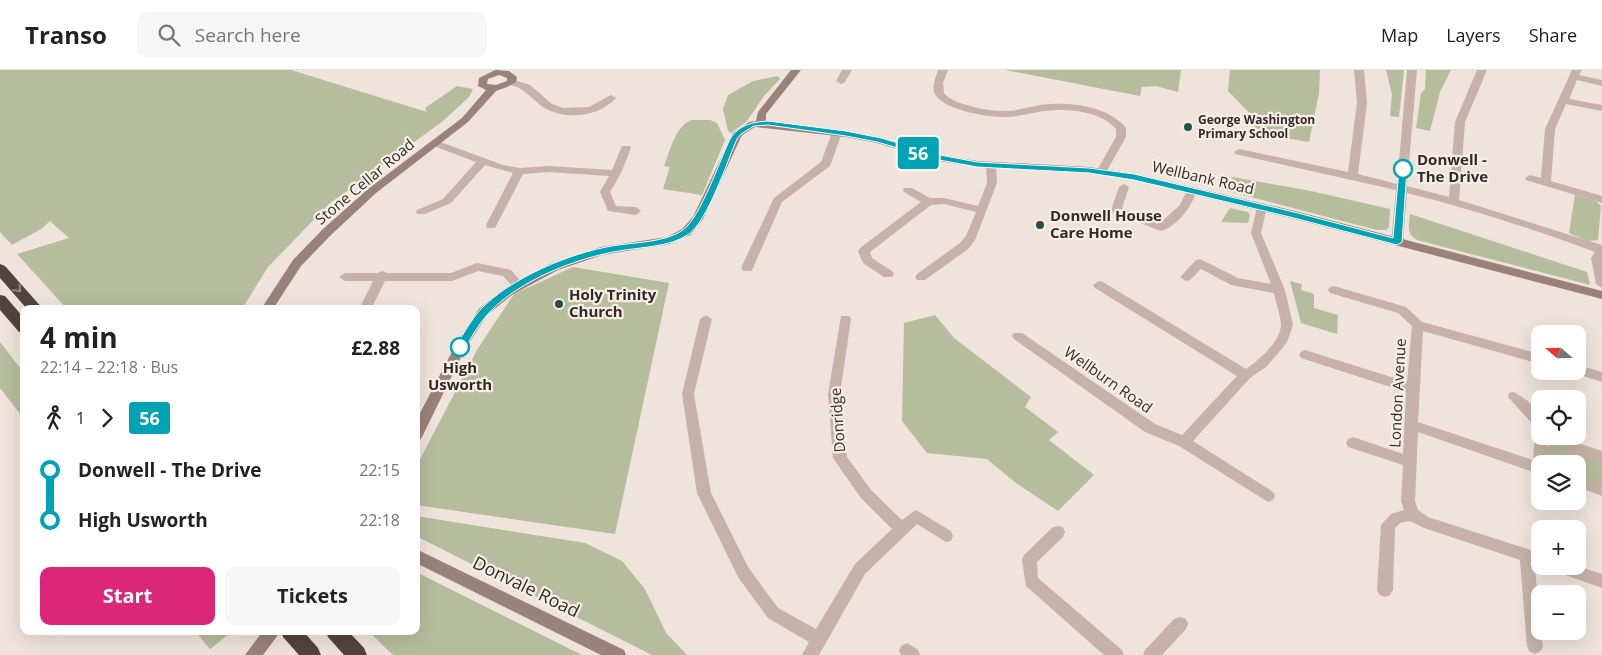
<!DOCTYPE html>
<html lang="en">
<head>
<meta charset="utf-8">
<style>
	body { margin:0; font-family:"Open Sans",sans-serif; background:#f6f6f6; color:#222; height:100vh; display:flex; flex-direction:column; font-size:19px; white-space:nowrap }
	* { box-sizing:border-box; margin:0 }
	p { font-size:16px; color:#767676 }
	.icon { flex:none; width:28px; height:28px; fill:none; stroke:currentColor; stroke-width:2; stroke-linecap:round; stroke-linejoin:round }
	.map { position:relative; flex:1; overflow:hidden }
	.sheet { position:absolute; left:20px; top:235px; width:400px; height:330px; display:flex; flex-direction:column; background:#fff; border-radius:10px; box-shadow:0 5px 20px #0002 }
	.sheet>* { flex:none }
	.badge { padding:0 10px; border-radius:4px; font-size:18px; line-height:32px }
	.needle { width:32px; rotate:290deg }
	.buttons { position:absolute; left:1531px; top:255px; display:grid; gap:10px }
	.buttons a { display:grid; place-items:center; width:55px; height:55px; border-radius:10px; background:#fff; box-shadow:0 5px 20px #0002; font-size:25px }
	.map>.badge { position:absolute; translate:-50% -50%; box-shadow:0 0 0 2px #fff }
	.legs { display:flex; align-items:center; gap:8px; height:55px; padding:0 20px; font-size:16px }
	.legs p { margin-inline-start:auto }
	.head { display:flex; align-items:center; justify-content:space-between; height:85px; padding:0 20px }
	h1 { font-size:28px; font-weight:700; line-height:38px }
	.cta { display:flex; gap:10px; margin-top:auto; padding:10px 20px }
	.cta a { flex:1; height:58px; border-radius:10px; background:#db2777; color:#fff; font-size:20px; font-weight:700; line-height:58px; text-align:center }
	.cta a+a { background:#f6f6f6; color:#222 }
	ul { padding:0 20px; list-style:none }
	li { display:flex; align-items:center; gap:18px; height:50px; font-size:19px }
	li i { display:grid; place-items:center; width:8px; height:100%; margin:0 6px; background:currentColor }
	li i::after { content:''; width:12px; height:12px; margin:-6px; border:4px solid; border-radius:50%; background:#fff }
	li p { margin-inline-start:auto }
	li:first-child i { background:linear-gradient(#0000 50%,currentColor 0) }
	li:last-child i { background:linear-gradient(currentColor 50%,#0000 0) }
	header { display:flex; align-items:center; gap:30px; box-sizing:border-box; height:70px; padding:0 25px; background:#fff; border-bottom:1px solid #e0e0e0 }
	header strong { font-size:24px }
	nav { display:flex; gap:28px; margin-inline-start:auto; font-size:18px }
	.search { width:350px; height:45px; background:#f6f6f6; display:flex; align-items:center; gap:12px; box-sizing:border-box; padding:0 18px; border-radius:10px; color:#767676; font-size:19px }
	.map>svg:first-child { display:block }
</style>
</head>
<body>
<header>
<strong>Transo</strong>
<div class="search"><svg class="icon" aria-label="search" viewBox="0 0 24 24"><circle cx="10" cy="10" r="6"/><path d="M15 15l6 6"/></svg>Search here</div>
<nav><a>Map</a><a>Layers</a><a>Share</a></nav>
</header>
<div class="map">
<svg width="1602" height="585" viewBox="0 0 1602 585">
	<rect width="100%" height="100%" fill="#efe3db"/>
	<g fill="#b5bd9c">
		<path d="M0,0H291L427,42L425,38L457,16L473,19L469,27L443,51L329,134L268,197L242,239H67L17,184L69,168L50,151L41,159L12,175L0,162Z"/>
		<path d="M1005,0H1181L1178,22L1156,16L1142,17L1140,26Z"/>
		<path d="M1230,0H1320L1319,23L1309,72L1252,62L1256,50L1228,21Z"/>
		<path d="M1386,0H1404L1399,47L1390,46L1392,24Z"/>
		<path d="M1426,0H1451L1440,22L1430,61L1416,58L1421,23L1425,19Z"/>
		<path d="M778,6L780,9L764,26L747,51L731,63L728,61L723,39L728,25L753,11Z"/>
		<path d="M691,50H710L717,53L725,70L702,125L663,119L670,97L664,96C670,81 675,57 691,50Z"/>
		<path d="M1233,107L1311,121L1390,139L1389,157L1386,160H1377L1224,120Z"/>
		<path d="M1575,125L1596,131L1601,136L1598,170L1588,171L1569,163Z"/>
		<path d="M1230,138L1248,142L1250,146L1248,153L1221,152Z"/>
		<path d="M1410,144L1587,202L1590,215L1417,170C1406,164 1409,155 1410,144Z"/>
		<path d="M573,197L669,213L615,464L416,435V397L477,280L514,224Z"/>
		<path d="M1290,211L1302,214L1301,220L1314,224V238L1338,245L1337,264L1301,253Z"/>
		<path d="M935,245L954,268L1031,327L1025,337L1058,362L1049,370L1094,405L1058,441L1016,413L987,389L927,383L902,351L904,253Z"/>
		<path d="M0,272L24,303V349L0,318Z"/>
		<path d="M1548,376H1555L1602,391V417L1578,409V394H1547L1545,379Z"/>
		<path d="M416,446L585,473L622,491L645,519L666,563L687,585H652L416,466Z"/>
		<path d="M416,502L582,585H393L368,561H416Z"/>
		<path d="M195,561H233L210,579Z"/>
	</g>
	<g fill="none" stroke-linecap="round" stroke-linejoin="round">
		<g fill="#c6b2a8" fill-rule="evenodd">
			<path d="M842,0H852L844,13L841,14L836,11Z"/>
			<path d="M938,0H948L943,13L944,23C950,30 959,33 967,35C979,39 993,41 1005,41C1017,41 1028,37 1040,35C1067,31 1108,35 1126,58V67L1105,104H1097L1096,102L1116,67V59C1103,44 1082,41 1063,40C1044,39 1027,45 1009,47C992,48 941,41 934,22C932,15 936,7 938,0Z"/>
			<path d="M1354,0H1364L1367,33L1358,104L1397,114L1407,0H1417L1407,116L1449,127L1455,52L1477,0H1487L1465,52L1459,130L1602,175V218L1596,214L1591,188L1595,182C1533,159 1471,139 1407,123L1403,172L1397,176L1391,172L1396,120L1235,84L1234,82L1239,79L1348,102L1357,33Z"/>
			<path d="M1572,0H1582L1579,5L1602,10V16L1577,10L1569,29L1602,35V41L1566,34L1555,59L1551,111L1602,126V133L1526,110L1525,108L1530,105L1541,108L1545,59Z"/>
			<path d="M511,9L530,15L552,34L563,38L589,37L611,25L616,28C599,47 565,51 543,37C529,27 526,19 508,14L506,12Z"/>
			<path d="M837,60L842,63L830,96L782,132L753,198L751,201H743L741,198L774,128L821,92L832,63Z"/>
			<path d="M435,70L503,95L520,98L549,96L612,100L622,76H630L631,78L621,103L610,122L616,136L636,137L641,141L636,145L608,141L600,122L609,106L549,102L523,104L495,158H487L486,155L513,103L485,95L451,133L425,144H417L416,142L417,140L443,129L476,92L431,75L430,73Z"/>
			<path d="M991,92L996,95L997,113L975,170L968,179L925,210H917L915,207L917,204L960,173L966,166L976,142L944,134L931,135L870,182L872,188L892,201L894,204L892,207H884L863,193L858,181L860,178L921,132L904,122L903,120L904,118H912L930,128H944L978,136L987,113L986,95Z"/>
			<path d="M1124,114L1129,117L1122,138L1160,153L1180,135L1188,118L1192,117L1197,120C1192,136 1178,156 1161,161L1112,142L1111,140L1119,117Z"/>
			<path d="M1262,134L1267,137L1261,163L1285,220L1293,255L1287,272L1280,281L1266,297L1250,308L1193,371L1273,422L1275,426L1273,430L1268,432L1179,376L1145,362L1014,269L1012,266L1014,263H1022L1155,354L1182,365L1237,306L1095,218L1093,215L1099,211L1103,212L1246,299C1259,290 1281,272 1281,254C1280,244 1276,233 1274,223L1231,215L1201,199L1190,210L1186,211L1180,207L1196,190L1200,189L1238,208L1271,214L1251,163L1257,137Z"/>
			<path d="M477,193L511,200L524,215L518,219L514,218L503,206L478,201L452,211H385L371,239H359L373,211H345L339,207L345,203H377L382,201L387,203H451Z"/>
			<path d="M1334,216L1406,237L1422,252L1540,284V294L1423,261L1418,352L1533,390L1535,365L1530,351L1508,327L1509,323L1514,322L1528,331L1538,343L1540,366H1556L1602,381V393L1547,375L1546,394H1540L1539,404L1418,362L1415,431L1418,440L1428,447L1540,483L1541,496L1535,495L1540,561L1543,576L1541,581L1535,584L1529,581L1527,576L1520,490L1424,458L1410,451L1400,453L1395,458L1393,520L1390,525L1385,527L1380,525L1377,520L1381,455L1391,444L1404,440L1401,431L1403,395L1348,377L1346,373L1348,369L1353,367L1403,384L1406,322L1301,288L1299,285L1301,282L1305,280L1407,312L1412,256L1398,243L1330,223L1328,220L1330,217Z"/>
			<path d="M706,245L712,249L694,324L711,423L748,497L778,538L816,559L855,494L892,459L861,428L833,388L828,324L841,246H849L851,249L840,324L847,387L871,420L902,450L916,440L951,461L953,466L951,471L946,472L917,454L865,504L819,585H802L809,572L768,548L738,507L697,423L682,324L700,249Z"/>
			<path d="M1578,295L1602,302V312L1574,303L1572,301H1578Z"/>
			<path d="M1578,405L1602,414V426L1578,417Z"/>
			<path d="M1058,456L1063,457L1065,462L1063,467L1037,492L1038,508L1122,580L1124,585H1104L1026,516L1022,490L1024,485L1053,457Z"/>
			<path d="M1552,496H1578L1602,504V518L1554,501Z"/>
			<path d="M1180,547L1186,549L1188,554L1186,559L1162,585H1143L1145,580L1174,549Z"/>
			<path d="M907,573L918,580L920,585H901L899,581L901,576Z"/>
		</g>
		<g fill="#998279" fill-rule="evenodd">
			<path d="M495,0L509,1L517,7L516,12L507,17L496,21L468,52L376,123L331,165L301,196L273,239H261L293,190L323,159L368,119L462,48L486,20L478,16L479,8ZM499,5L507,8V11L496,15L487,14L488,9Z"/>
			<path d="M791,0H801L766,44V51L878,67L940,85L977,91L1089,97L1135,104L1295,141L1602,221V229L1295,149L1135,110L1089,103L977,97L939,91L877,73L846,67L755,57L742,65L703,149L690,165L669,174L602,185L558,200L512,225L487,245L465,279L421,369L416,370V351L456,274L479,239L504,219L550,194L601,177L667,167L682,159L693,147L733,63L749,52L756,51L758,42Z"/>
			<path d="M416,479L624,580L626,585H601L416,493Z"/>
			<path d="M263,561H281L263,585H245Z"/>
		</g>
		<g fill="#53433f" fill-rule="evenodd">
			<path d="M0,194L5,196L43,239H27L0,208Z"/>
			<path d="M0,225L5,226L24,248V263L19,262L0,240Z"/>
			<path d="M281,561H303L318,578L321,585H299L283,567Z"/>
			<path d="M326,561H348L364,578L367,585H344L328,567Z"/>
		</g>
	</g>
	<defs><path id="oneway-chevron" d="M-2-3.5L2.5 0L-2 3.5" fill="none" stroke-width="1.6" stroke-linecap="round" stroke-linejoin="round" transform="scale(1.25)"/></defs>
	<use stroke="#958782" href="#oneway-chevron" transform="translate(18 219) rotate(48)"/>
	<path fill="#00a3b4" stroke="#fff" d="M768,51L846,61L881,68L940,85L977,92L1089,98L1134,104L1294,142L1393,168L1399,99L1403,97L1407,99L1402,172L1397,175L1294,148L1134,110L1089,103L977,97L939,90L877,72L846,66L768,55L754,56L741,64L737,69C727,92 708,150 689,164C671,177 641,177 619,181C576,188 517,211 487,245C478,255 471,268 464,280H457V274C464,263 471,250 480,240C510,208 570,183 612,176C634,172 664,173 683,160C700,148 720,90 730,69C739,55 752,52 768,51Z"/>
	<g fill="#21514f" stroke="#f7eee6" stroke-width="2">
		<circle cx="1188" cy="57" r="5"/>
		<circle cx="1040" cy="155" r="5"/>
		<circle cx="559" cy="234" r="5"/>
	</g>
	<g fill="#fff" stroke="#00a3b4" stroke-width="2.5">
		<circle cx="1403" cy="99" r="9"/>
		<circle cx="460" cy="277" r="9"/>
	</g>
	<g text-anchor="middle" stroke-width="4.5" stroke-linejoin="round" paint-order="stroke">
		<g font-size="12" font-weight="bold" fill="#332a27" stroke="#f7eee6" text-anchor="start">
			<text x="1198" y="54">George Washington<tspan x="1198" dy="14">Primary School</tspan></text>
		</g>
		<g font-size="15" font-weight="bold" fill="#332a27" stroke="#f7eee6" text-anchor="start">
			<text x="1417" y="95">Donwell -<tspan x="1417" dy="17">The Drive</tspan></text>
			<text x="460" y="303" text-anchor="middle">High<tspan x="460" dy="17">Usworth</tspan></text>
		</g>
		<g font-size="15" fill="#332a27" stroke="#f7eee6">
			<text transform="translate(1203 108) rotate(13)" y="5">Wellbank Road</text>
			<text transform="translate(365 112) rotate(-40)" y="5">Stone Cellar Road</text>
			<text transform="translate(1108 310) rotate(35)" y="5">Wellburn Road</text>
			<text transform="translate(1398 323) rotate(-87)" y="5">London Avenue</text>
			<text transform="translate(838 350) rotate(-94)" y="5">Donridge</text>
		</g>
		<g font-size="15" font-weight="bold" fill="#332a27" stroke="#f7eee6" text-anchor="start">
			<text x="1050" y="151">Donwell House<tspan x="1050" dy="17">Care Home</tspan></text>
			<text x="569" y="230">Holy Trinity<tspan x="569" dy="17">Church</tspan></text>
		</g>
		<g font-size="18" fill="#332a27" stroke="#f7eee6">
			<text transform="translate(526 517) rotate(26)" y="6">Donvale Road</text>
		</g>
	</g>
</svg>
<div class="buttons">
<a><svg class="needle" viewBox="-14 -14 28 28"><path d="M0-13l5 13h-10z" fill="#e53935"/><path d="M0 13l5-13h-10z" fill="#767676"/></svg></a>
<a><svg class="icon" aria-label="locate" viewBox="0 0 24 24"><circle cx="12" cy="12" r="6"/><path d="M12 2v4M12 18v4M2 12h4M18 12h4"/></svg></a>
<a><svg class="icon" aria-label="layers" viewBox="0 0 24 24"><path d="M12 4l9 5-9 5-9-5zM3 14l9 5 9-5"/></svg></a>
<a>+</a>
<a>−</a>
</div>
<b class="badge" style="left:918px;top:83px;background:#00a3b4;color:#fff">56</b>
<section class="sheet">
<div class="head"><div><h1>4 min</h1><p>22:14 – 22:18 · Bus</p></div><b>£2.88</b></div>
<div class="legs"><svg class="icon" aria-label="walk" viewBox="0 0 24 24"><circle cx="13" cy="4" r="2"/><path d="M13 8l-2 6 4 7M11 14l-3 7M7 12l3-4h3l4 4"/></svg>1<svg class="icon" aria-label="forward" viewBox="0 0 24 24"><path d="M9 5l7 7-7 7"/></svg><b class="badge" style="background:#00a3b4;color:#fff">56</b></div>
<ul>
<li><i style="color:#00a3b4"></i><b>Donwell - The Drive</b><p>22:15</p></li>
<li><i style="color:#00a3b4"></i><b>High Usworth</b><p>22:18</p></li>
</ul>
<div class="cta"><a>Start</a><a>Tickets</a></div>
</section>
</div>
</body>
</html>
